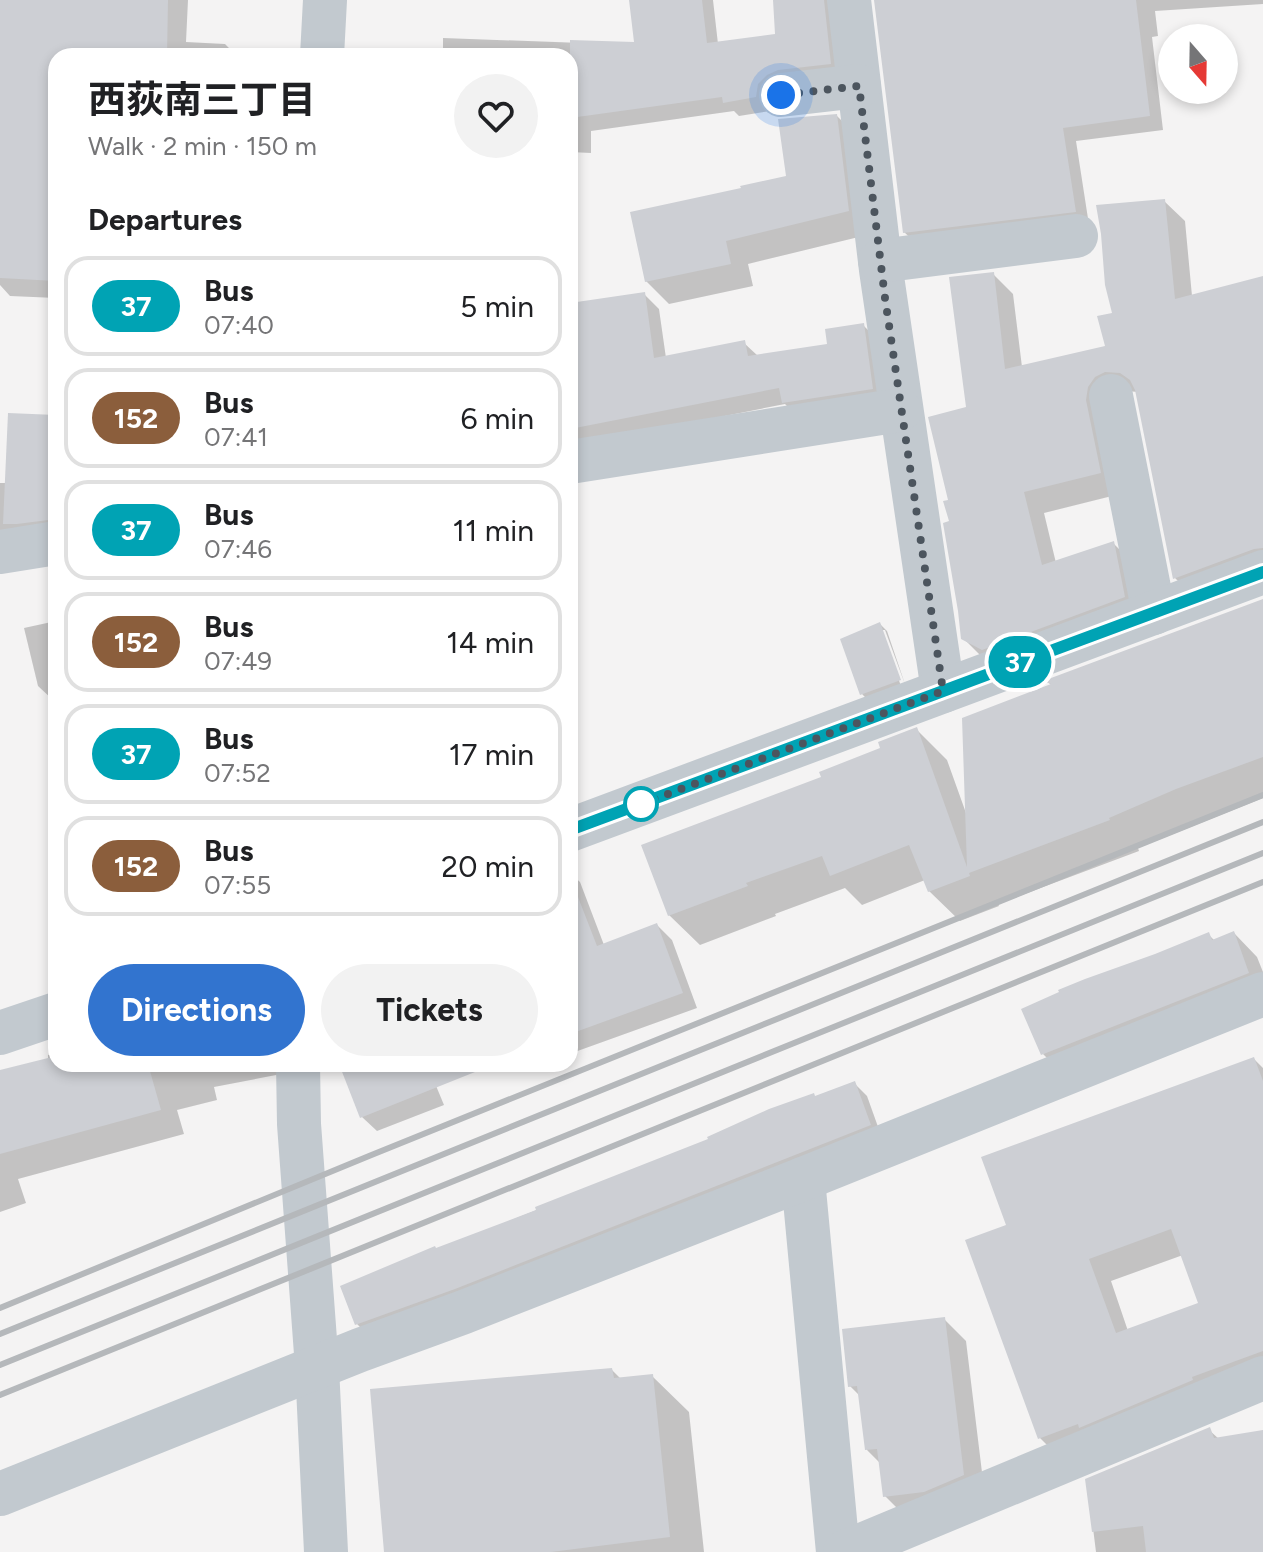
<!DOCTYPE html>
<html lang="en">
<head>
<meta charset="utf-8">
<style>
	body { margin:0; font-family:Figtree,"Noto Sans JP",sans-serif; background:#f2f2f2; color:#202124; height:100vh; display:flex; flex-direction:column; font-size:30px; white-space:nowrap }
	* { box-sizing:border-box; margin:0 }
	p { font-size:26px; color:#757577 }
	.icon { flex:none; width:44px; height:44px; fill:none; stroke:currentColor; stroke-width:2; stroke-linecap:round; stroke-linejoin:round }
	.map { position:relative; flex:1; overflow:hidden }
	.drawer { position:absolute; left:48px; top:48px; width:530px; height:1024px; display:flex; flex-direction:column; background:#fff; border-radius:24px; box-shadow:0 4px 12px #0003 }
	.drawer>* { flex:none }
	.badge { padding:0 16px; border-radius:26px; font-size:28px; line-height:52px }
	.needle { width:52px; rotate:160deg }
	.buttons { position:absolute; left:1158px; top:24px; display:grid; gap:16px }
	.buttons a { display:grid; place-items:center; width:80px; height:80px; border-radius:50%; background:#fff; box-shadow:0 4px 12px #0003; font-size:40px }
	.you { position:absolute; width:40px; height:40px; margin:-20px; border:6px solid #fff; border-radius:50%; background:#1a73e8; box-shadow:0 0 0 12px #1a73e833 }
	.map>.badge { position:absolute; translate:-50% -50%; box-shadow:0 0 0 4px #fff }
	h2 { padding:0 40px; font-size:30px; line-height:72px }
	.round { display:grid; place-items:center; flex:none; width:84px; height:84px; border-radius:42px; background:#f2f2f2 }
	.overview { display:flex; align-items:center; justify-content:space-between; height:136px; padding:0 40px }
	h1 { font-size:38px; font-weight:700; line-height:60px }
	.primary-button { display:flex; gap:16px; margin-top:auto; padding:16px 40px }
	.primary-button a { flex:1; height:92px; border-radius:48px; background:#3274cf; color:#fff; font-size:32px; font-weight:700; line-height:92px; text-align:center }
	.primary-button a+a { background:#f2f2f2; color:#202124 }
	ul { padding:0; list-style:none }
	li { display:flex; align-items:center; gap:24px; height:100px; margin:0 16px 12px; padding:0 24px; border:4px solid #e0e0e0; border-radius:24px }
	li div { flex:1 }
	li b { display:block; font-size:30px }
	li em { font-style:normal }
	li .badge { min-width:88px; font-weight:700; text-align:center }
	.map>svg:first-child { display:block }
</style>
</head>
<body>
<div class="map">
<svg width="1263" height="1552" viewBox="0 0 1263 1552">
	<rect width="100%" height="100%" fill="#f4f3f3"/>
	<g fill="#0003" fill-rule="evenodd">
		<path d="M0,0H188L186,42L225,44L234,53L266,56H56V298L10,296L0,285Z"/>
		<path d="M631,0H713L718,44L777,36L775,0H844L845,78L770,111L739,116L734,111L591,131V153L570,152V56H379V51L443,53V38L636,45Z"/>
		<path d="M876,0H1263V4L1155,11L1158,36L1152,37L1163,130L1076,141L1089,225L919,246L904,232Z"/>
		<path d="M837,116L860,139L871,234L748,264L753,286L669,304L646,281L743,190L788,177Z"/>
		<path d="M1164,201L1185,221L1192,296L1263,278V573L1195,598L1175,578L1138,392L1127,391L1120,494L1044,513L1056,563L1114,544L1134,564L1145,617L984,659L963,638L950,501L993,274L1013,294L1022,367L1107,348L1115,314Z"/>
		<path d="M644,294L659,309L666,358L744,343L758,356L830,346L863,325L877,339L887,403L798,417L785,404L634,434L570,455V305Z"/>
		<path d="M56,417V536L0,548V483H7Z"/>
		<path d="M1263,601V798L1138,848L1139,851L998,904L999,906L960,921L929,891L925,880L862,905L845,888L775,914L776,916L700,945L669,915L823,779L882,750L917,730L947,760L966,813L1052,686L1047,681Z"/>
		<path d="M56,621V700H53L38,686L24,628Z"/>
		<path d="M880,624L887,631L906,687L885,630H881L902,689L869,701L862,694Z"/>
		<path d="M570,873L580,882L604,945L657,925L672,940L697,1008L572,1053L570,1051Z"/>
		<path d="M1234,933L1257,957L1263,972V1000L1066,1077L1043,1054L1208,934L1215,941Z"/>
		<path d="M56,1054V1064H301L302,1070L214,1087L217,1100L177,1110L184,1134L18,1179L26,1203L0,1212V1075L48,1060V1055Z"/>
		<path d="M1254,1059L1263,1068V1382L1062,1460L1040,1438L1008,1227ZM1183,1255L1201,1304L1128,1331L1111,1281Z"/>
		<path d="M341,1064H427L444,1105L377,1131L362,1117Z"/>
		<path d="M854,1083L867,1096L882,1138L370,1337L357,1324L437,1250Z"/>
		<path d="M944,1319L966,1341L985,1497L907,1518L885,1496L881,1464L867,1450L860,1396L850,1386Z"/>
		<path d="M612,1370L621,1379L652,1376L689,1412L704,1552H386Z"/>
		<path d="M1209,1430L1219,1439L1263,1432V1552H1096L1087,1480Z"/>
	</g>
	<g fill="#cdcfd4" fill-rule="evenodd">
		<path d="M0,0H168L167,56H56L54,147H56V281L0,278Z"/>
		<path d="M629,0H702L707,43L775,34L773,0H824L831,64L778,70L767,75L758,84L756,97L723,103L722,97L570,118V40L634,42Z"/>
		<path d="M874,0H1136L1150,116L1063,128L1076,212L903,233Z"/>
		<path d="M837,114L849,211L726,241L731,264L645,282L630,212L741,188L740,186L786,176L778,119Z"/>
		<path d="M1165,199L1175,299L1263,276V548L1254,549L1173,579L1135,390L1130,380L1120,373L1105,372L1095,377L1088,387L1086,400L1101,473L1024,492L1042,565L1114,541L1125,597L982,650L961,639L958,611L943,523L949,521L943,501L948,500L928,417L966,407L949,277L994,272L1005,369L1105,346L1097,316L1112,313L1105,285L1101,234L1096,205Z"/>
		<path d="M645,292L654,358L745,340L748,356L827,344L825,329L864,323L873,389L782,403L779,388L570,429V303Z"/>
		<path d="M8,413L56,415V519L17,524H3Z"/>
		<path d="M1263,599V757L1176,789L1109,818L1110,820L969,873L970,876L928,892L909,845L830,876L822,856L746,883L748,886L668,916L641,845L821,777L819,772L880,748L878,742L917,727L967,867L962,718L1051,684L1043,681Z"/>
		<path d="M880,622L901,680L860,695L840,639Z"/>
		<path d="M573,884L597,946L657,923L683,993L570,1034V885Z"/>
		<path d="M1234,931L1249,973L1041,1055L1021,1009L1059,992L1058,990L1085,979L1155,954L1209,932L1212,940Z"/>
		<path d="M56,1056V1064H148L161,1110L0,1154V1070Z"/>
		<path d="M1254,1057L1263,1081V1351L1192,1377L1193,1380L1079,1428L1078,1424L1038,1439L965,1240L1006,1225L981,1157ZM1171,1229L1198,1303L1116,1333L1089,1259Z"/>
		<path d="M339,1064H490V1066L360,1118Z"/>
		<path d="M855,1081L871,1125L455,1289L355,1325L340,1286L435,1246L436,1248L536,1210L535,1207L708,1139L707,1137L769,1109L814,1093L815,1096Z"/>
		<path d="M945,1317L964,1475L924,1492L883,1497L877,1449L865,1450L857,1386L848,1387L842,1329Z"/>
		<path d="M612,1368L614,1378L653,1374L670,1537L551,1552H384L370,1389Z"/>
		<path d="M1210,1427L1214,1438L1263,1430V1552H1146L1143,1526L1092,1532L1085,1479Z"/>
	</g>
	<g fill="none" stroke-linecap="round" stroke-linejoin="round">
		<g stroke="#c2c9cf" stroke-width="44">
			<path d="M849,0L881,270L943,691"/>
			<path d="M322,56L325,0"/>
			<path d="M781,95L859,86"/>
			<path d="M880,261L1076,236"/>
			<path d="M1111,396L1154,613"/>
			<path d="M570,462L900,410"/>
			<path d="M0,552L56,543"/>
			<path d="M570,830L1263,572"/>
			<path d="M0,1033L56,1014"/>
			<path d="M298,1064L299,1124L317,1367L326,1552"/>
			<path d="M803,1179L838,1552"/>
			<path d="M0,1494L360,1350L464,1312L803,1179L1263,994"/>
			<path d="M845,1552L1263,1378"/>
		</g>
		<g stroke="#b5b8bb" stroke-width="6">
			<path d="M0,1308L369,1156L1263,795"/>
			<path d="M0,1334L1263,822"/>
			<path d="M0,1365L1263,853"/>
			<path d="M0,1395L1263,882"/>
		</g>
	</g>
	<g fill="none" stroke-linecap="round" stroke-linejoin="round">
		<defs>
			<path id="line" d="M570,830L1263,572"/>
		</defs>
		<use href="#line" stroke="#fff" stroke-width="18"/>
		<use href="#line" stroke="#00a3b4" stroke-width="12"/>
		<path stroke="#4c555e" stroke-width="8" stroke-dasharray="0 14.4" d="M641,804L943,691L885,298L859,86L781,95"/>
	</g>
	<circle fill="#fff" stroke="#00a3b4" stroke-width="4" cx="641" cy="804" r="16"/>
</svg>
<div class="buttons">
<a><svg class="needle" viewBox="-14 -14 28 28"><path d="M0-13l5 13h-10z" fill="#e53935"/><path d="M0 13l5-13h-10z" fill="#757577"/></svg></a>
</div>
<div class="you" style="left:781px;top:95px"></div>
<b class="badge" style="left:1020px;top:662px;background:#00a3b4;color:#fff">37</b>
<section class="drawer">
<div class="overview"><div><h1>西荻南三丁目</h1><p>Walk · 2 min · 150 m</p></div><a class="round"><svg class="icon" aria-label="heart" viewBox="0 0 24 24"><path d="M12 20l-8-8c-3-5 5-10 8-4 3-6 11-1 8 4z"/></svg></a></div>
<h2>Departures</h2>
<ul>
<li><span class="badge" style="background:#00a3b4;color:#fff">37</span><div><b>Bus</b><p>07:40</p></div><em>5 min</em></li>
<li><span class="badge" style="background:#8b5e3c;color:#fff">152</span><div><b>Bus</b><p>07:41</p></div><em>6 min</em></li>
<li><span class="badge" style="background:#00a3b4;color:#fff">37</span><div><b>Bus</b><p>07:46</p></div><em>11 min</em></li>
<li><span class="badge" style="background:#8b5e3c;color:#fff">152</span><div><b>Bus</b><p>07:49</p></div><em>14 min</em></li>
<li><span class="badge" style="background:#00a3b4;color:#fff">37</span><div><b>Bus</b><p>07:52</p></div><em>17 min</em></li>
<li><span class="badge" style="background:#8b5e3c;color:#fff">152</span><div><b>Bus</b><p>07:55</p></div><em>20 min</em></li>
</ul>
<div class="primary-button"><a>Directions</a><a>Tickets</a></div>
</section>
</div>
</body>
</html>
